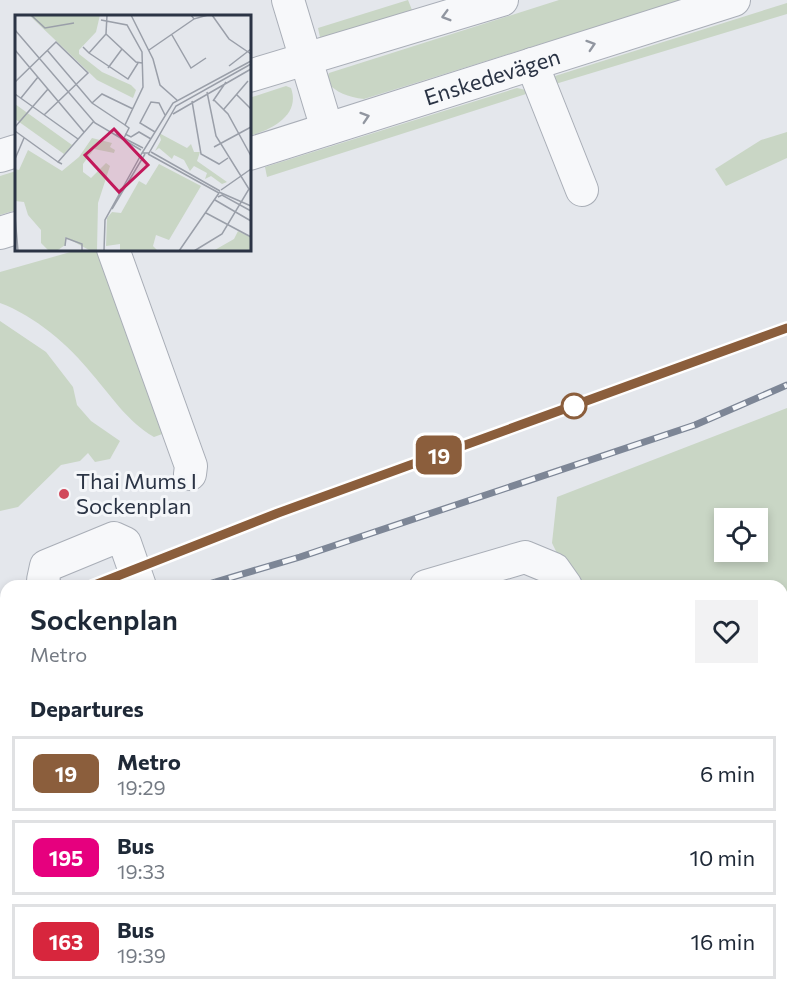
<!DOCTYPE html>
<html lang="en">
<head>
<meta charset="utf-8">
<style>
	body { margin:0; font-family:Commissioner,sans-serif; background:#f2f2f3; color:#1f2937; height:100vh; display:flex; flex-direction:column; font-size:22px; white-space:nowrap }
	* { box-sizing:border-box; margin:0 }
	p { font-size:20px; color:#747a83 }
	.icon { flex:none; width:33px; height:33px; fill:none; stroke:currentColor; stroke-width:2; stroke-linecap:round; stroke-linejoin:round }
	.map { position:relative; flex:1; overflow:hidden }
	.side { position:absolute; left:0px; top:580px; width:788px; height:422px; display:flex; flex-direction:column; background:#fff; border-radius:18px 18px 0 0; box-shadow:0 3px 9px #0003 }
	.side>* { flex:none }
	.badge { padding:0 12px; border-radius:9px; font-size:21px; line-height:39px }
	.controls { position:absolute; left:714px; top:508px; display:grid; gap:12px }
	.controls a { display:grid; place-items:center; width:54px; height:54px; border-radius:0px; background:#fff; box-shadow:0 3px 9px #0003; font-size:30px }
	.map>.badge { position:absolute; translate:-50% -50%; box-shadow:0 0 0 3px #fff }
	h2 { padding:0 30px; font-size:22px; line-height:54px }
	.round { display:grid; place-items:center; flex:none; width:63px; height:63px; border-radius:0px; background:#f2f2f3 }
	.overview { display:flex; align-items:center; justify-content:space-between; height:102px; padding:0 30px }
	h1 { font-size:28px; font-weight:600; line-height:45px }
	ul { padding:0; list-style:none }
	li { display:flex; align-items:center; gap:18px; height:75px; margin:0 12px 9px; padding:0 18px; border:3px solid #e0e1e3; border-radius:0px }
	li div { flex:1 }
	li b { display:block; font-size:22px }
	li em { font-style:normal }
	li .badge { min-width:66px; font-weight:700; text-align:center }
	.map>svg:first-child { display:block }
</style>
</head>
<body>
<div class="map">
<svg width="787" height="1001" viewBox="0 0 787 1001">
	<rect width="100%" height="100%" fill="#e4e7ec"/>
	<g fill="#c9d6c5" fill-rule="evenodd">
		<path d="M408,0L412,10L329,36L320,37L318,28Z"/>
		<path d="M559,0H682L364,99C348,97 336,93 326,81L329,73Z"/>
		<path d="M787,3V14L552,85L555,76Z"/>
		<path d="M286,86L291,88C301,116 270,130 249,136V98Z"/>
		<path d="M517,88L526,90V94L267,177L265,167Z"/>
		<path d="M787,132V158L726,186L715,169L761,140Z"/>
		<path d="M16,171V210L0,215V176Z"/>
		<path d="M81,249H103L165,433L154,437C127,421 112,397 92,374C69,345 35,316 0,303V272Z"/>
		<path d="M0,321L46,352L73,387L77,405L91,421L120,441L110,459L95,462L88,453L80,461L61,465L18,507L0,511Z"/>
		<path d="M787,408V593H782V586H573L552,543L557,497ZM724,519H758V552H724Z"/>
		<path d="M787,930V1001H353L350,996H782V931Z"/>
	</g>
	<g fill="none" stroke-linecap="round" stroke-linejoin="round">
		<defs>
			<g id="minor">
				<path d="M288,0L327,129"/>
				<path d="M532,64L582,190"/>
				<path d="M249,76L502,0"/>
				<path id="s1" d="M249,154L734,0"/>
				<path d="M0,156L16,151"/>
				<path d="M0,233L16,228"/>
				<path d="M113,249L191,466L190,474"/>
				<path d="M45,586L43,580L46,566L114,538L125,543L140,586"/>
				<path d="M426,586L525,557L554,569L566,586"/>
				<path d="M0,672L6,690"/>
				<path d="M0,725L6,723"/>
				<path d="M0,811L6,830"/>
				<path d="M782,896L787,895"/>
				<path d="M60,996L61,1001"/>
				<path d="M102,996L104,1001"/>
			</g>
		</defs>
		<use href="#minor" stroke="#a9aeb7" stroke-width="34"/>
		<use href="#minor" stroke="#f7f8fa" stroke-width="32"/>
		<defs>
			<g id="rail">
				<path d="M92,586L278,514L787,328"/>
				<path d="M202,586L300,557L695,425L787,385"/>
				<path d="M0,623L6,620"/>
				<path d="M0,647L6,645"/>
			</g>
		</defs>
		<use href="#rail" stroke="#7d8696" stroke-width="7"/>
		<use href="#rail" stroke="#f4f6f9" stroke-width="4.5" stroke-dasharray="14" stroke-linecap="butt"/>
	</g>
	<defs><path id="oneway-chevron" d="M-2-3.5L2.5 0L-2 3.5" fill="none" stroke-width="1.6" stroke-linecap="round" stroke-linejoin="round" transform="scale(1.5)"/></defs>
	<g stroke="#9196a0">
		<use href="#oneway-chevron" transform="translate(446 16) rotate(164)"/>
		<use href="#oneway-chevron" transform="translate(591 45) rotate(-18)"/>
		<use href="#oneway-chevron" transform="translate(365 117) rotate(-18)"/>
	</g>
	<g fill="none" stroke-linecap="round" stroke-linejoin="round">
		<defs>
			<path id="line" d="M92,586L278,513L787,328"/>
		</defs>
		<use href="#line" stroke="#fff" stroke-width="14"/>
		<use href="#line" stroke="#8b5e3c" stroke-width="9"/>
	</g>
	<circle fill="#fff" stroke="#8b5e3c" stroke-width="3" cx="574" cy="406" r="12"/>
	<circle fill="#d1495b" stroke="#f4f6f9" stroke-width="2" cx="64" cy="494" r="6"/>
	<g text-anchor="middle" stroke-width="6" stroke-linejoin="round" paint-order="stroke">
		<g font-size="22" fill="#2b3445" stroke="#f4f6f9">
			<text dy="8" stroke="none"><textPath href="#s1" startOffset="255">Enskedevägen</textPath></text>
		</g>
		<g font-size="22" fill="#2b3445" stroke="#f4f6f9" text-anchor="start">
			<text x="76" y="489">Thai Mums I<tspan x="76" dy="25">Sockenplan</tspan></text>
		</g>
	</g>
	<g transform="translate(15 15)">
		<rect width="236" height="236" fill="#e4e7ec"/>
		<path d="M14,0H85L81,17L64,35V39L87,57L116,70L121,75L118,83L82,65ZM0,89L57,130L49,139L0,104ZM144,118L172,133L176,129L179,137H185L182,146L212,167L207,169L196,161L190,164L192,158L179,151L175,156L169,145L159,140L157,144L144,133L140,136L146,125ZM77,123L97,128L95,132L100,135L99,138L79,134L68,149V157L76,163L91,148L95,151L83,188L82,235H74L50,222V230L43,235H33L26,228V215L13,200L9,187L0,186V154L4,155L13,135L47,156L64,142ZM144,149L186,171L154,225L141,220L138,231L142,235H105V229L91,231L92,203L97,197L106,198L124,166L131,170ZM223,216L235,222V235L198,236L219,224Z" fill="#c9d6c5"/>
		<path fill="none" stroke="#9a9fa9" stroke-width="1.5" d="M16,0L30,13L59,8M92,0L91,19L121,47L127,48M116,0L138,44L145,70L163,86M176,0L179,4L193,0M197,0L214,24L236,39M86,5L112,10L127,37L128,72L110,110L114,113L108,125M0,15L80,108L126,135M157,20L176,53L191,43M68,32L74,38L91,19M0,35L69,117M32,35L77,88L110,110M134,35L179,4M74,38L113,64L123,48M236,46L158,88L127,138H134L161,91L236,49M214,51L236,34M93,53L107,34M0,67L41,27L73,58L29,100M0,79L63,124M221,79L236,94M6,83L23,62M199,85L213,99L236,141M177,86L186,139L204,149L213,143M198,86L211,67M77,88L87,79L118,94M209,94L233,66M158,99L236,54M0,112L33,74M0,116L43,147M140,117L125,108L136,87L144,88L150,100M101,119L128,133M110,119L116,122L124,117L136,124M199,132L236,112M136,137L205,176M133,139L204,178M0,144L9,123M47,149L43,147L79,106M206,175L236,154M204,177L236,191M203,182L207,180L236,196M200,185L236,206M97,194L130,139M191,198L236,222M0,201L3,236M50,231L51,223L67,229V236M89,236L90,205L127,138M164,236L204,178M179,236L207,219L234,174L201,121L192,77"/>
		<path fill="#c2185b" fill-opacity="0.15" stroke="#c2185b" stroke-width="3" d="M99,114L133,150L104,177L70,140Z"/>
		<rect width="236" height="236" fill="none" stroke="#2b3445" stroke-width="3"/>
	</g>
</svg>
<div class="controls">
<a><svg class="icon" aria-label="locate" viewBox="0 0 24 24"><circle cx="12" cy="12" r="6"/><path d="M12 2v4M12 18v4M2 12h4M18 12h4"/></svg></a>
</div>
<b class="badge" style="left:439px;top:455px;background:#8b5e3c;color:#fff">19</b>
<section class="side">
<div class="overview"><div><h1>Sockenplan</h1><p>Metro</p></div><a class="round"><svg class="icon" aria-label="heart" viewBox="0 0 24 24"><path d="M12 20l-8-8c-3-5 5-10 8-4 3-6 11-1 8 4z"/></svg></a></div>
<h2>Departures</h2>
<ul>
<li><span class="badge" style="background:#8b5e3c;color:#fff">19</span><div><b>Metro</b><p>19:29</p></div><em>6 min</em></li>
<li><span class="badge" style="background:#e6007e;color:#fff">195</span><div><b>Bus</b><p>19:33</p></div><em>10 min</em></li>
<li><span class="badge" style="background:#d7263d;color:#fff">163</span><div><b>Bus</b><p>19:39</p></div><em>16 min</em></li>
</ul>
</section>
</div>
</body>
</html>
